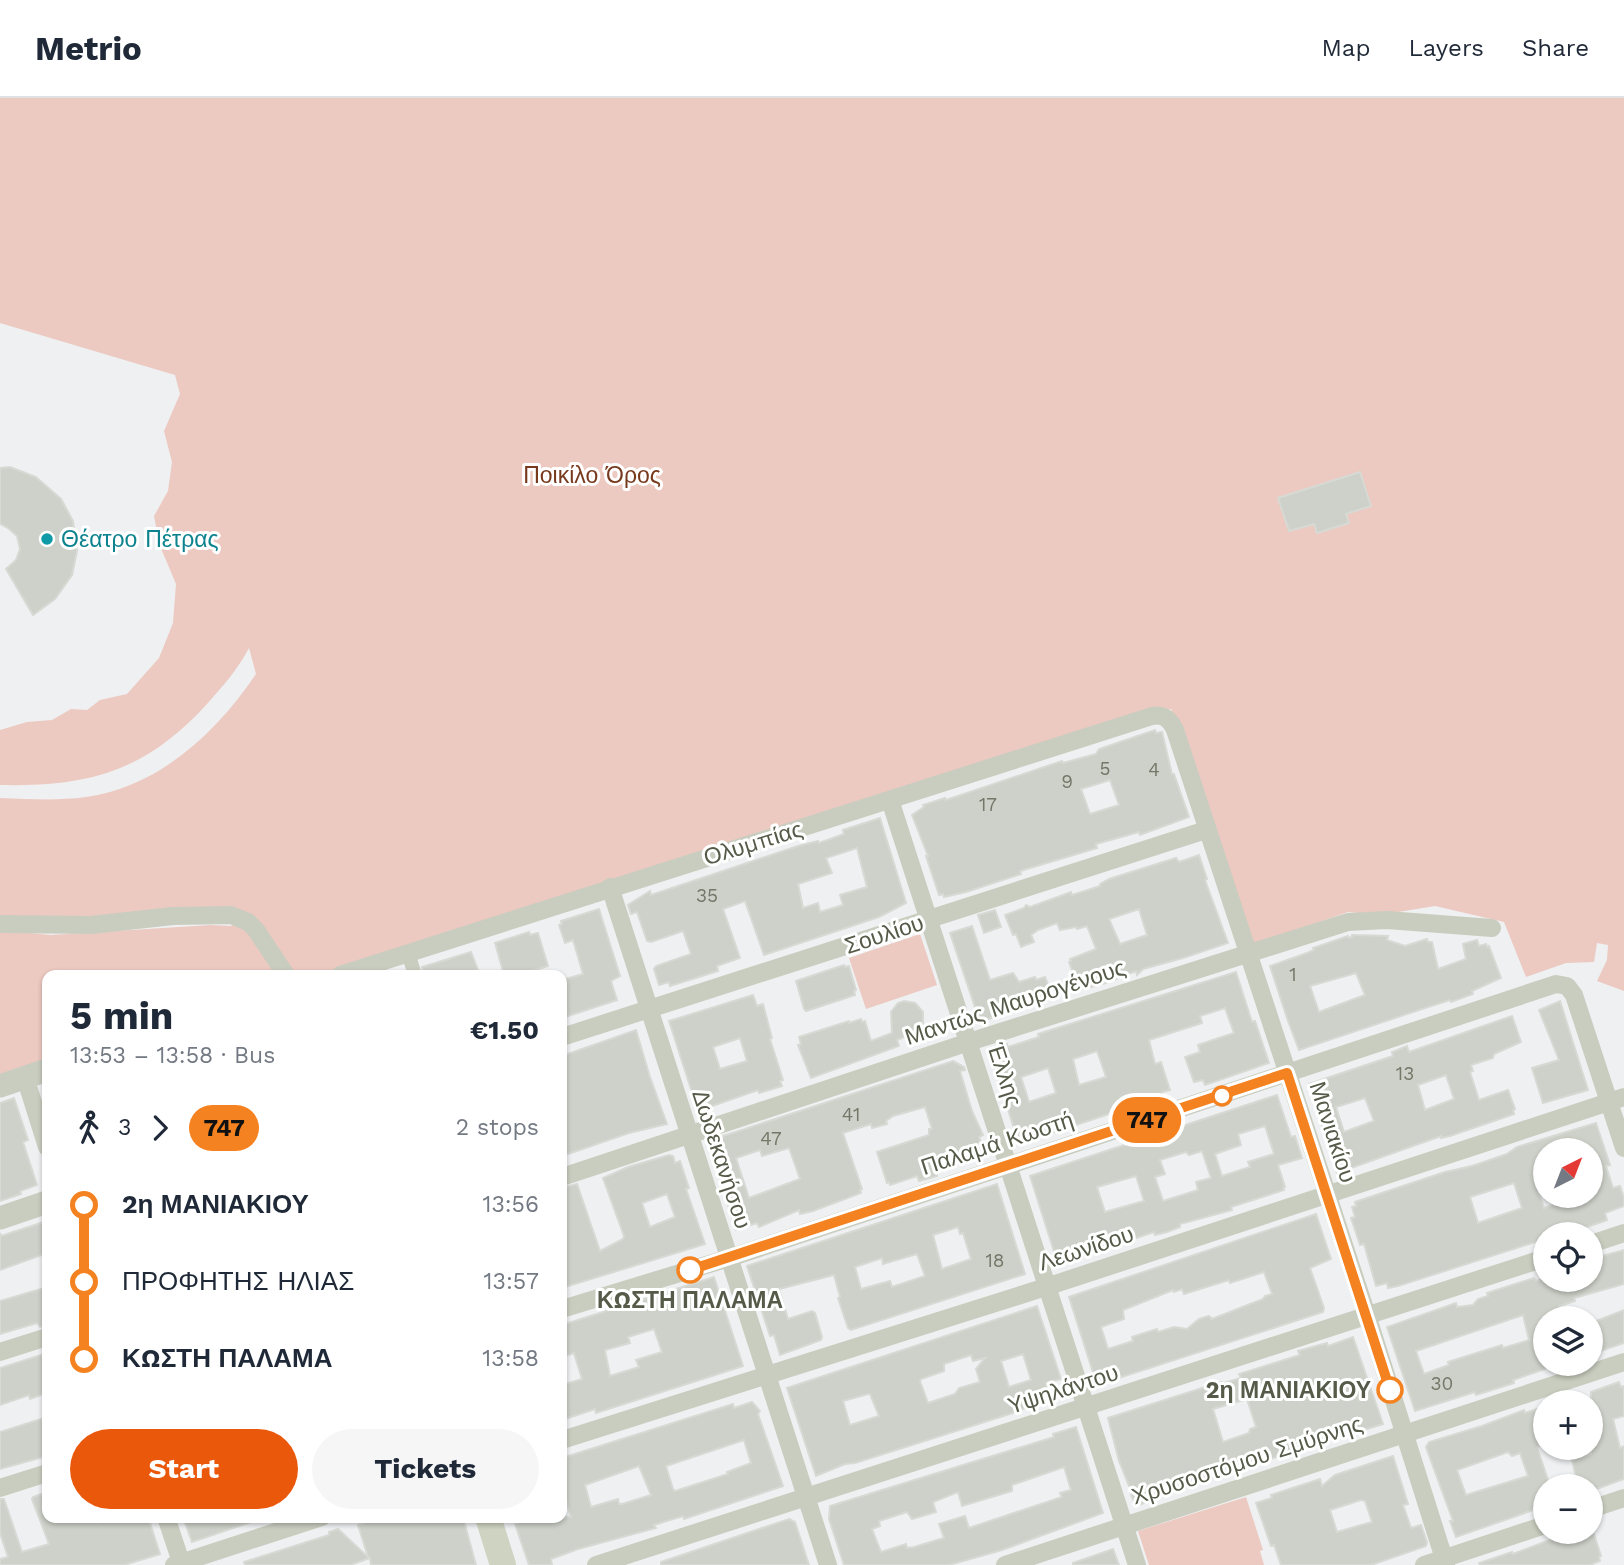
<!DOCTYPE html>
<html lang="en">
<head>
<meta charset="utf-8">
<style>
	body { margin:0; font-family:"Work Sans",sans-serif; background:#f6f6f7; color:#1f2937; height:100vh; display:flex; flex-direction:column; font-size:26px; white-space:nowrap }
	* { box-sizing:border-box; margin:0 }
	p { font-size:23px; color:#747a83 }
	.icon { flex:none; width:38px; height:38px; fill:none; stroke:currentColor; stroke-width:2; stroke-linecap:round; stroke-linejoin:round }
	.map { position:relative; flex:1; overflow:hidden }
	.sheet { position:absolute; left:42px; top:872px; width:525px; height:553px; display:flex; flex-direction:column; background:#fff; border-radius:14px; box-shadow:0 2px 5px #0004 }
	.sheet>* { flex:none }
	.badge { padding:0 14px; border-radius:23px; font-size:24px; line-height:46px }
	.needle { width:46px; rotate:42deg }
	.tools { position:absolute; left:1533px; top:1040px; display:grid; gap:14px }
	.tools a { display:grid; place-items:center; width:70px; height:70px; border-radius:50%; background:#fff; box-shadow:0 2px 5px #0004; font-size:35px }
	.map>.badge { position:absolute; translate:-50% -50%; box-shadow:0 0 0 4px #fff }
	.legs { display:flex; align-items:center; gap:10px; height:77px; padding:0 28px; font-size:23px }
	.legs p { margin-inline-start:auto }
	.headline { display:flex; align-items:center; justify-content:space-between; height:119px; padding:0 28px }
	h1 { font-size:38px; font-weight:700; line-height:52px }
	.button { display:flex; gap:14px; margin-top:auto; padding:14px 28px }
	.button a { flex:1; height:80px; border-radius:42px; background:#ea580c; color:#fff; font-size:28px; font-weight:700; line-height:80px; text-align:center }
	.button a+a { background:#f6f6f7; color:#1f2937 }
	ul { padding:0 28px; list-style:none }
	li { display:flex; align-items:center; gap:24px; height:77px; font-size:26px }
	li i { display:grid; place-items:center; width:10px; height:100%; margin:0 9px; background:currentColor }
	li i::after { content:''; width:18px; height:18px; margin:-9px; border:5px solid; border-radius:50%; background:#fff }
	li p { margin-inline-start:auto }
	li:first-child i { background:linear-gradient(#0000 50%,currentColor 0) }
	li:last-child i { background:linear-gradient(currentColor 50%,#0000 0) }
	header { display:flex; align-items:center; gap:42px; box-sizing:border-box; height:98px; padding:0 35px; background:#fff; border-bottom:2px solid #e0e1e3 }
	header strong { font-size:33px }
	nav { display:flex; gap:38px; margin-inline-start:auto; font-size:24px }
	.map>svg:first-child { display:block }
</style>
</head>
<body>
<header>
<strong>Metrio</strong>
<nav><a>Map</a><a>Layers</a><a>Share</a></nav>
</header>
<div class="map">
<svg width="1624" height="1467" viewBox="0 0 1624 1467">
	<rect width="100%" height="100%" fill="#eff0f2"/>
	<g fill="#ecc9c1">
		<path d="M0,0H1624V893L1597,883L1607,862L1608,847L1597,845L1594,864L1566,865L1526,879L1504,824L1435,808L1380,817L1348,814L1253,847L1171,611L891,693L318,877H47V964L0,979V832L51,837L211,827L231,828L247,819L0,818V700C29,701 58,703 86,699C159,689 217,634 256,576L249,550C238,571 223,588 207,606C146,673 89,689 0,687V632L27,624L52,622L71,611L87,612L100,602L127,596L159,560L173,525L176,486L160,448L154,418L168,393L172,364L164,333L180,296L175,277L0,225Z"/>
		<path d="M920,836L937,887L866,911L849,860Z"/>
		<path d="M1246,1399L1263,1452L1260,1453L1264,1467H1149L1138,1433Z"/>
	</g>
	<g fill="#ced1c9" stroke="#d7dad4" stroke-width="2" fill-rule="evenodd">
		<path d="M10,369L36,379L61,401L73,423L77,453L72,477L55,501L33,517L6,471L16,462L20,451L17,438L8,430L0,426V370Z"/>
		<path d="M1360,374L1371,408L1346,416L1349,425L1317,435L1314,426L1289,433L1278,400Z"/>
		<path d="M1155,632L1156,635L1162,634L1172,676H1174L1189,719L1140,737L1139,734L1096,746L1097,750L1020,773L1021,776L966,794L944,799L943,796L939,797L926,758H928L912,717L924,709L923,707L945,700L946,702L1062,663L1063,665L1096,656L1099,651ZM1110,682L1119,707L1090,716L1081,691Z"/>
		<path d="M880,720L906,805L879,819L764,857L745,803L723,811L740,860L717,868L718,873L670,888L669,884L659,887L654,871L656,868L691,856L683,833L651,844L647,843L637,814L631,816L628,807L650,793L651,797L798,748L818,743L819,745L844,736L843,732ZM857,750L867,789L840,797L843,807L820,814L818,805L803,810L798,786L832,775L826,760Z"/>
		<path d="M1199,757L1207,781L1205,782L1228,845L1183,860L1143,871L1137,877L1136,873L1103,886L1079,892L1069,864L1071,863L1070,861L1096,851L1087,828L1077,831L1076,829L1060,832L1057,825L1038,832L1031,837L1034,844L1021,849L1016,836L1013,837L1005,817L1024,810L1026,807L1030,809L1071,794L1072,797L1100,788V786L1109,781L1176,760L1179,764ZM1139,811L1147,837L1120,846L1109,821Z"/>
		<path d="M599,811L620,878L611,883L617,902L562,920V882L583,876L573,842L565,845L559,827L562,826L561,823Z"/>
		<path d="M995,812L1001,829L984,835L978,817Z"/>
		<path d="M972,828L990,882L1013,875L1019,884L1035,879L1036,882L1045,879L1053,899L980,924L950,835Z"/>
		<path d="M529,834L530,837L538,835L548,868L518,877H504L495,845Z"/>
		<path d="M1352,837L1388,838L1387,842L1405,848L1427,841L1428,844H1432L1438,871L1466,861L1463,846L1477,842L1479,848L1486,846L1487,849L1489,848L1501,880L1472,893L1473,896L1451,904L1450,902L1425,910L1299,952L1288,923L1270,868L1307,855L1314,852L1313,850L1348,838L1349,840L1352,839ZM1356,875L1365,897L1319,914L1310,888Z"/>
		<path d="M471,854L480,877H424L422,869Z"/>
		<path d="M844,867L845,869L849,868L856,892L854,893L855,897L806,913L804,911L796,883Z"/>
		<path d="M1236,874L1252,924L1255,923L1269,965L1205,987L1203,982L1194,984L1185,959L1200,954L1198,947L1234,935L1225,910L1200,918L1202,925L1149,942L1155,966L1161,964L1170,992L1162,994L1163,998L1019,1046L989,952L1007,946L1008,949L1039,939L1038,936ZM1097,953L1106,979L1079,987L1073,961ZM1048,970L1056,995L1029,1004L1021,979Z"/>
		<path d="M753,897L757,908L763,906L772,940L770,941L783,982L780,983L782,988L759,995L758,992L698,1013L669,923ZM740,940L747,963L720,971L713,949Z"/>
		<path d="M904,903L915,905L923,914V926L915,935L897,942L899,948L811,980L798,947L801,946L799,939L849,923V925L861,921L862,924L865,923L871,943L892,935L891,914L898,905Z"/>
		<path d="M1560,903L1588,992L1543,1005L1532,970L1559,962L1539,912Z"/>
		<path d="M1512,918L1521,944L1494,956L1493,960L1471,967L1473,973L1470,974L1479,1002L1508,992L1515,1011L1513,1012L1514,1016L1450,1038L1441,1040V1038L1337,1075L1309,986L1393,958L1392,954L1407,948L1409,954ZM1446,977L1454,1001L1425,1012L1418,987ZM1365,1000L1374,1023L1344,1034L1336,1009Z"/>
		<path d="M636,932L650,979L667,1026L629,1035L562,1058V958Z"/>
		<path d="M953,963L964,969L965,972L960,973L972,1013L983,1037L979,1039L984,1052L965,1058V1063L936,1072L937,1078L919,1083L917,1078L890,1087L889,1084L887,1085L877,1054L929,1037V1031H932L925,1009L893,1018L886,1023L887,1026L872,1030L871,1026L843,1035L862,1091L860,1092L861,1095L813,1113L800,1116L799,1112L759,1129L757,1125L736,1132L708,1043ZM789,1050L800,1081L749,1100L736,1060L760,1052L762,1058Z"/>
		<path d="M1277,997L1291,1039L1295,1038L1302,1060L1278,1067L1285,1089L1283,1090L1284,1092L1231,1109L1232,1112L1180,1126V1129L1167,1134L1155,1137L1154,1134L1058,1166L1030,1078ZM1265,1028L1274,1056L1248,1064L1250,1069L1222,1078L1215,1056L1241,1047L1238,1036ZM1202,1053L1211,1080L1196,1084L1198,1092L1163,1103L1155,1079L1165,1076L1160,1062L1186,1054L1189,1057ZM1136,1078L1144,1103L1105,1114L1097,1089Z"/>
		<path d="M14,1000L28,1042L23,1044L37,1087L20,1093L21,1096L0,1103V1005Z"/>
		<path d="M1596,1025L1610,1067L1606,1068L1613,1090L1620,1088L1624,1100V1108L1605,1115L1607,1122L1573,1134L1574,1136H1545V1141L1398,1188L1388,1190L1387,1185L1376,1188L1364,1146L1360,1147L1351,1120L1355,1119L1352,1109L1356,1108L1355,1104L1445,1074L1472,1068L1507,1056L1517,1049ZM1545,1052H1591V1097H1570L1571,1101L1544,1110L1535,1083L1545,1080ZM1514,1085L1522,1110L1478,1125L1470,1099Z"/>
		<path d="M669,1057L673,1058L675,1065L680,1063L689,1090L686,1091L705,1146L562,1190V1090L577,1086L600,1153L623,1141L624,1138L603,1080L628,1069ZM667,1096L675,1119L650,1129L642,1105Z"/>
		<path d="M997,1086L1025,1176L851,1232L848,1230L838,1200L840,1199L834,1177L779,1191L788,1221L812,1213L815,1215L822,1239L821,1242L780,1257L774,1237L770,1238L747,1168ZM958,1129L960,1136L963,1135L971,1161L942,1171L933,1137ZM917,1156L925,1178L892,1189L890,1183L861,1191L855,1169L882,1160L883,1166Z"/>
		<path d="M1316,1116L1331,1161L1310,1170L1324,1210L1323,1214L1097,1287L1069,1199ZM1264,1174L1272,1196L1265,1198L1263,1201L1212,1221L1209,1218L1199,1221L1187,1231L1174,1229L1158,1234L1157,1231L1132,1239L1133,1243L1108,1251L1101,1229L1124,1221L1123,1212L1173,1192L1174,1194L1182,1191L1184,1196L1229,1182L1230,1185Z"/>
		<path d="M47,1123V1155L0,1172V1135L1,1138Z"/>
		<path d="M1624,1152V1186L1574,1200L1575,1203L1559,1208L1561,1213L1544,1219L1545,1271L1513,1282L1514,1285L1476,1297L1475,1294L1415,1313L1387,1229L1456,1205L1457,1209L1473,1207L1478,1201L1488,1198L1487,1195L1534,1180L1536,1183L1542,1181H1591V1161ZM1523,1217L1529,1242L1503,1250L1502,1247L1448,1264L1449,1267L1424,1276L1416,1253Z"/>
		<path d="M714,1179L743,1268L596,1315L595,1311L562,1322V1287L582,1281L574,1255L562,1259V1227ZM654,1231L662,1254L636,1262L639,1269L610,1278L605,1252L630,1245L628,1239Z"/>
		<path d="M47,1189V1228L40,1229L37,1225L0,1236V1203Z"/>
		<path d="M1037,1208L1061,1281L1046,1285L1051,1299L1016,1314L855,1365L845,1366L816,1378L787,1290ZM1023,1256L1031,1282L1009,1289L1001,1263ZM971,1257L973,1263L985,1260L976,1271L980,1284L959,1290L955,1296L928,1305L920,1283L921,1281L944,1273V1266ZM868,1296H870L879,1318L850,1327L843,1303Z"/>
		<path d="M1624,1212V1245L1591,1256V1225Z"/>
		<path d="M1353,1239L1383,1326L1228,1374L1136,1408L1131,1397L1134,1393L1129,1388L1119,1363L1108,1320L1221,1284L1224,1285L1241,1280L1239,1276L1300,1257L1298,1253L1327,1245L1328,1248ZM1247,1301L1256,1329L1250,1331L1249,1335L1223,1344L1213,1311Z"/>
		<path d="M47,1255V1295L30,1301L29,1297L0,1307V1270Z"/>
		<path d="M1619,1284L1621,1289L1624,1288V1318L1613,1321L1620,1350L1624,1348V1381L1591,1393V1388H1578L1572,1362L1591,1356V1294Z"/>
		<path d="M752,1304L760,1313L758,1316L783,1388L684,1421L683,1418L654,1427L656,1430L578,1451L551,1461L552,1467H529L515,1426L532,1419H571L562,1390V1360L733,1306L734,1310ZM744,1342L751,1365L727,1374L728,1376L675,1393L673,1391L666,1368ZM639,1368L651,1397L622,1406H619L618,1401L591,1409L585,1387Z"/>
		<path d="M1540,1310L1542,1314L1545,1313V1346L1537,1349L1550,1388H1545V1408L1456,1439L1450,1423H1453L1426,1349L1429,1344L1482,1328L1524,1312L1525,1315ZM1508,1354L1512,1358L1520,1355L1528,1378L1466,1397L1457,1372Z"/>
		<path d="M47,1319V1358L0,1371V1334Z"/>
		<path d="M1076,1329L1103,1415L1002,1452L949,1467H844L829,1421L830,1408L1054,1339L1053,1336ZM1064,1369L1071,1392L1060,1395L1062,1399L969,1430L965,1418L939,1426L944,1440L914,1449L907,1450L906,1446L881,1454L872,1431L880,1428L879,1423L907,1414L912,1421L936,1414L933,1404L958,1394L962,1408L1012,1393V1387Z"/>
		<path d="M1393,1358L1408,1406L1403,1407L1411,1430L1421,1427L1427,1444L1426,1448L1371,1467H1281L1274,1447L1271,1448L1256,1405L1272,1400L1271,1397L1320,1381L1322,1388L1335,1377ZM1361,1402L1365,1403L1372,1424L1337,1434L1330,1412Z"/>
		<path d="M47,1394V1419H94L96,1425L114,1419H148L160,1456L124,1467H0V1461L8,1459L0,1435V1401H4L22,1454L49,1446L32,1401L33,1399Z"/>
		<path d="M183,1419H260V1421L192,1444Z"/>
		<path d="M381,1419H463L476,1467H371L370,1460L350,1467H245L244,1464L329,1437V1434L338,1431L368,1459L358,1427Z"/>
		<path d="M789,1421L795,1424L809,1467H661V1464Z"/>
		<path d="M1573,1433H1591L1594,1436L1601,1458L1599,1459L1600,1463L1590,1467H1480L1479,1465L1512,1454L1513,1456Z"/>
		<path d="M1113,1451L1119,1467H1073V1465Z"/>
	</g>
	<g fill="none" stroke-linecap="round" stroke-linejoin="round">
		<path stroke="#c9cdbf" stroke-width="14" d="M408,855L415,877"/>
		<g stroke="#c9cdbf" stroke-width="18">
			<path d="M890,702L1137,1467"/>
			<path d="M610,789L828,1467"/>
			<path d="M0,826L91,827L173,818L231,817L248,824L256,832L286,877"/>
			<path d="M340,877L1152,618C1164,616 1170,621 1175,632L1367,1217L1446,1467"/>
			<path d="M562,939L1206,732"/>
			<path d="M25,979L47,1049"/>
			<path d="M562,1079L969,944L1348,824L1387,822L1492,830"/>
			<path d="M1591,1146L1624,1135"/>
			<path d="M562,1211L729,1160L1556,886L1567,888L1574,897L1624,1050"/>
			<path d="M0,1254L47,1239"/>
			<path d="M562,1342L1046,1189L1624,999"/>
			<path d="M0,1390L47,1375"/>
			<path d="M1591,1411L1624,1400"/>
			<path d="M166,1419L182,1467"/>
			<path d="M174,1467L322,1419"/>
			<path d="M596,1467L1545,1160"/>
			<path d="M1005,1467L1624,1264"/>
			<path d="M1424,1467L1545,1427"/>
		</g>
		<g stroke="#c9cdbf" stroke-width="23">
			<path d="M0,988L47,972"/>
			<path d="M0,1120L47,1104"/>
		</g>
		<path stroke="#ced4c1" stroke-width="26" d="M488,1419L503,1467"/>
	</g>
	<g fill="none" stroke-linecap="round" stroke-linejoin="round">
		<defs>
			<path id="line-1" d="M690,1172L1287,975L1390,1292"/>
		</defs>
		<use href="#line-1" stroke="#fff" stroke-width="16"/>
		<use href="#line-1" stroke="#f58220" stroke-width="10"/>
	</g>
	<circle fill="#0f9aa8" stroke="#fff" stroke-width="2.5" cx="47" cy="441" r="7"/>
	<g fill="#fff" stroke="#f58220" stroke-width="3.5">
		<circle cx="1222" cy="998" r="9"/>
		<circle cx="690" cy="1172" r="12"/>
		<circle cx="1390" cy="1292" r="12"/>
	</g>
	<g text-anchor="middle" stroke-width="6" stroke-linejoin="round" paint-order="stroke">
		<g font-size="19" fill="#747869">
			<text x="1105" y="677">5</text>
			<text x="1154" y="678">4</text>
			<text x="1067" y="690">9</text>
			<text x="988" y="713">17</text>
			<text x="707" y="804">35</text>
			<text x="1293" y="883">1</text>
			<text x="1405" y="982">13</text>
			<text x="851" y="1023">41</text>
			<text x="771" y="1047">47</text>
			<text x="995" y="1169">18</text>
			<text x="1442" y="1292">30</text>
		</g>
		<g font-size="23" fill="#783a1e" stroke="#fff">
			<text x="592" y="385">Ποικίλο Όρος</text>
		</g>
		<g font-size="23" fill="#0d838f" stroke="#fff" text-anchor="start">
			<text x="61" y="449">Θέατρο Πέτρας</text>
		</g>
		<g font-size="23" fill="#565b49" stroke="#fff">
			<text transform="translate(753 745) rotate(-17)" y="8">Ολυμπίας</text>
			<text transform="translate(884 836) rotate(-18)" y="8">Σουλίου</text>
			<text transform="translate(1015 904) rotate(-18)" y="8">Μαντώς Μαυρογένους</text>
			<text transform="translate(1005 977) rotate(72)" y="8">Έλλης</text>
			<text transform="translate(1333 1034) rotate(72)" y="8">Μανιακίου</text>
			<text transform="translate(997 1045) rotate(-18)" y="8">Παλαμά Κωστή</text>
			<text transform="translate(722 1061) rotate(72)" y="8">Δωδεκανήσου</text>
			<text transform="translate(1086 1150) rotate(-18)" y="8">Λεωνίδου</text>
			<text transform="translate(1063 1291) rotate(-18)" y="8">Υψηλάντου</text>
			<text transform="translate(1247 1362) rotate(-18)" y="8">Χρυσοστόμου Σμύρνης</text>
		</g>
		<g font-size="23" font-weight="bold" fill="#565b49" stroke="#fff">
			<text x="690" y="1210">ΚΩΣΤΗ ΠΑΛΑΜΑ</text>
			<text x="1371" y="1300" text-anchor="end">2η ΜΑΝΙΑΚΙΟΥ</text>
		</g>
	</g>
</svg>
<div class="tools">
<a><svg class="needle" viewBox="-14 -14 28 28"><path d="M0-13l5 13h-10z" fill="#e53935"/><path d="M0 13l5-13h-10z" fill="#747a83"/></svg></a>
<a><svg class="icon" aria-label="locate" viewBox="0 0 24 24"><circle cx="12" cy="12" r="6"/><path d="M12 2v4M12 18v4M2 12h4M18 12h4"/></svg></a>
<a><svg class="icon" aria-label="layers" viewBox="0 0 24 24"><path d="M12 4l9 5-9 5-9-5zM3 14l9 5 9-5"/></svg></a>
<a>+</a>
<a>−</a>
</div>
<b class="badge" style="left:1147px;top:1022px;background:#f58220;color:#111">747</b>
<section class="sheet">
<div class="headline"><div><h1>5 min</h1><p>13:53 – 13:58 · Bus</p></div><b>€1.50</b></div>
<div class="legs"><svg class="icon" aria-label="walk" viewBox="0 0 24 24"><circle cx="13" cy="4" r="2"/><path d="M13 8l-2 6 4 7M11 14l-3 7M7 12l3-4h3l4 4"/></svg>3<svg class="icon" aria-label="forward" viewBox="0 0 24 24"><path d="M9 5l7 7-7 7"/></svg><b class="badge" style="background:#f58220;color:#111">747</b><p>2 stops</p></div>
<ul>
<li><i style="color:#f58220"></i><b>2η ΜΑΝΙΑΚΙΟΥ</b><p>13:56</p></li>
<li><i style="color:#f58220"></i><span>ΠΡΟΦΗΤΗΣ ΗΛΙΑΣ</span><p>13:57</p></li>
<li><i style="color:#f58220"></i><b>ΚΩΣΤΗ ΠΑΛΑΜΑ</b><p>13:58</p></li>
</ul>
<div class="button"><a>Start</a><a>Tickets</a></div>
</section>
</div>
</body>
</html>
